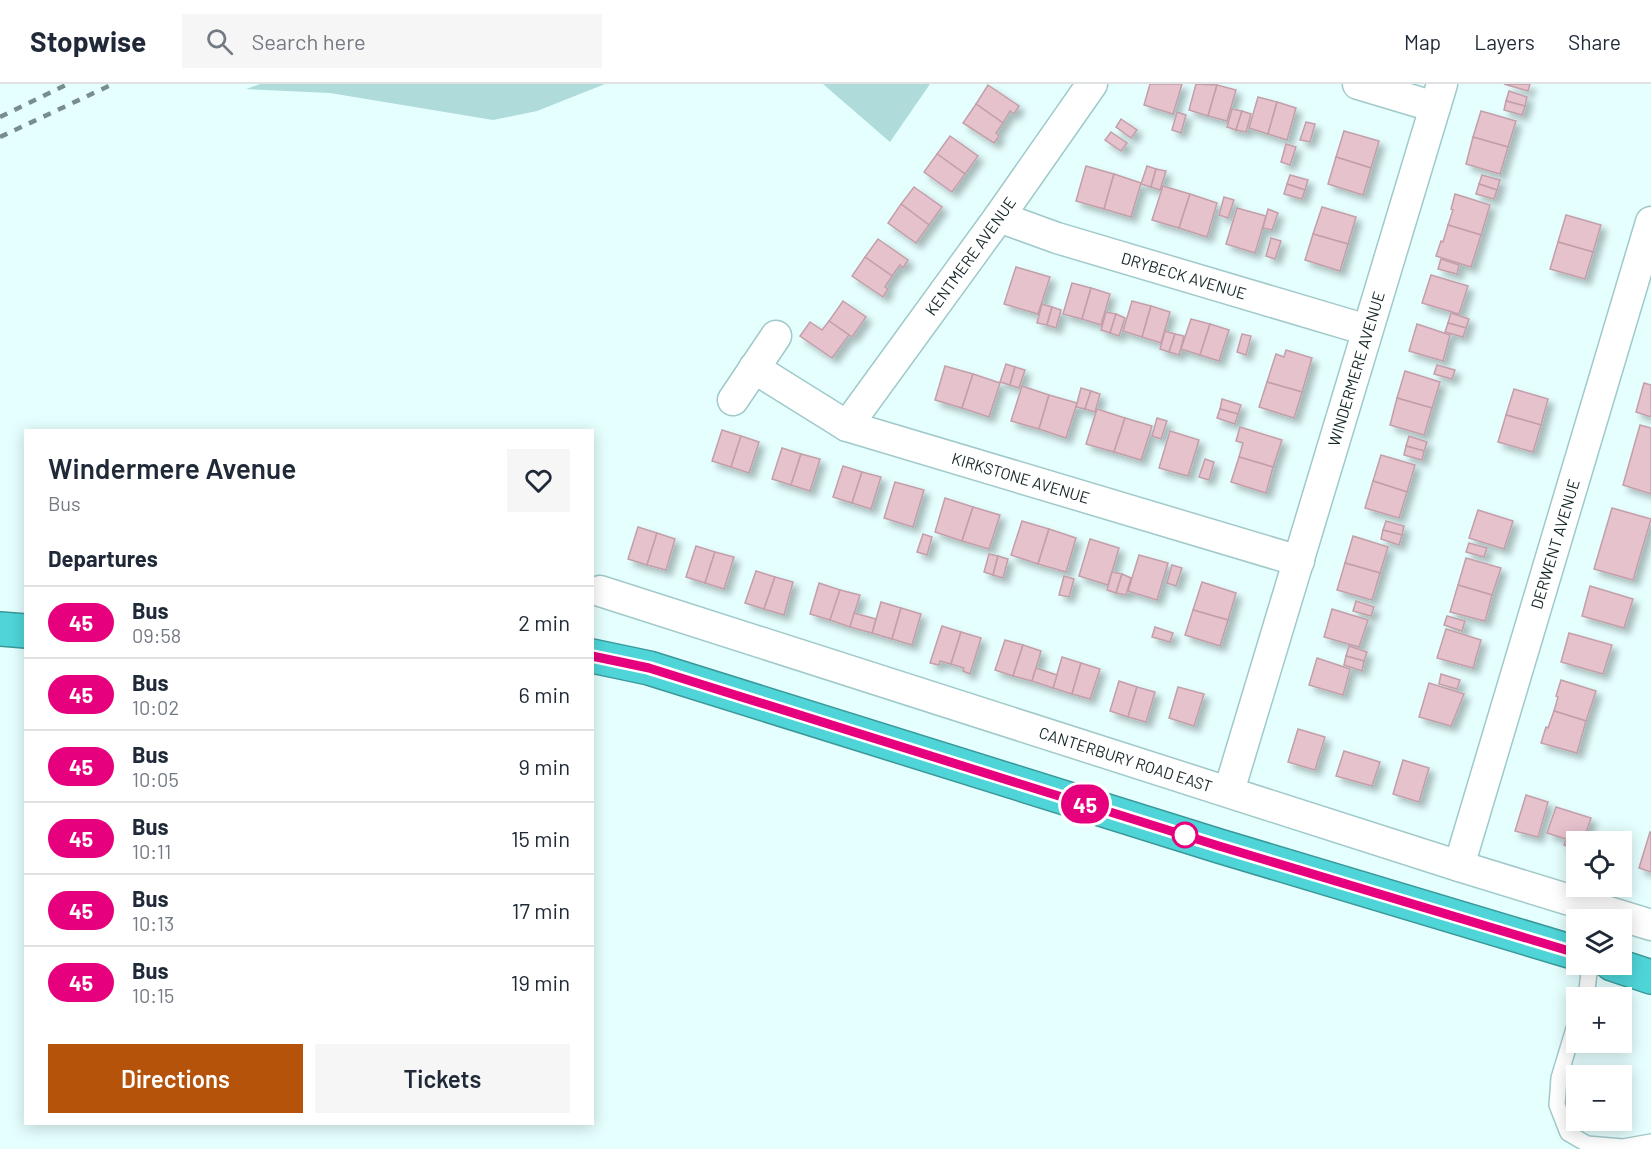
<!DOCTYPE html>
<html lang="en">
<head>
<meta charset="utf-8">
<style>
	body { margin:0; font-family:Barlow,sans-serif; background:#f6f6f7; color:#1f2937; height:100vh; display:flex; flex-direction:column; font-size:22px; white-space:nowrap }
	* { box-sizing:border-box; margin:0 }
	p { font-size:20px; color:#747a83 }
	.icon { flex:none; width:33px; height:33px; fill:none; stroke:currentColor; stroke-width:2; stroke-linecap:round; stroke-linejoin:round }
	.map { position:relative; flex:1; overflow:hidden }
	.details { position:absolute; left:24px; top:345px; width:570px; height:696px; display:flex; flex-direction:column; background:#fff; border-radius:0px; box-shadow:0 3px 15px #0003 }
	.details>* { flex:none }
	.badge { padding:0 12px; border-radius:20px; font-size:21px; line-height:39px }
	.tools { position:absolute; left:1566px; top:747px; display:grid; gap:12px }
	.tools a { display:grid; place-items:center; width:66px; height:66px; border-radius:0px; background:#fff; box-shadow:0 3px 15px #0003; font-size:30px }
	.map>.badge { position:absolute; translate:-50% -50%; box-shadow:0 0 0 3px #fff }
	h2 { padding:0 24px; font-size:22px; line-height:54px }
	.round { display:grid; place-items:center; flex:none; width:63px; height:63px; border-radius:0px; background:#f6f6f7 }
	.overview { display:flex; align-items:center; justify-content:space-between; height:102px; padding:0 24px }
	h1 { font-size:28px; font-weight:600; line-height:45px }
	.button { display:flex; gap:12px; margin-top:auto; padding:12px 24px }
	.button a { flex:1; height:69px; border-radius:0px; background:#b45309; color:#fff; font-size:24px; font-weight:600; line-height:69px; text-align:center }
	.button a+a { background:#f6f6f7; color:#1f2937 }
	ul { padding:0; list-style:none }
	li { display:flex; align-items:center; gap:18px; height:72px; padding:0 24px; border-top:2px solid #e0e1e3 }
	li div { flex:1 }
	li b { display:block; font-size:22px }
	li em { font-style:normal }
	li .badge { min-width:66px; font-weight:700; text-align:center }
	header { display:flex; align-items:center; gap:36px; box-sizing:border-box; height:84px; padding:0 30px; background:#fff; border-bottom:2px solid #e0e1e3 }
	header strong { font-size:28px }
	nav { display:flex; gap:33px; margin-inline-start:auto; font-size:21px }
	.search { width:420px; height:54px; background:#f6f6f7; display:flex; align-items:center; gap:15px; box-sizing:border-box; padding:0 21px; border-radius:0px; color:#747a83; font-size:22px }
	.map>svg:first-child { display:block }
</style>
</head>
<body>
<header>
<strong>Stopwise</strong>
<div class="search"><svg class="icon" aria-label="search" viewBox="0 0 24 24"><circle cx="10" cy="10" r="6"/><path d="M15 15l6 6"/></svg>Search here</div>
<nav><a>Map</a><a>Layers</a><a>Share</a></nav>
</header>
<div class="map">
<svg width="1651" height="1065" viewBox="0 0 1651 1065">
	<defs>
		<filter id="shadow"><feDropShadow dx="5.5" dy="5.5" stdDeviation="3" flood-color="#0004"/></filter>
	</defs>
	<rect width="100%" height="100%" fill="#e5fefe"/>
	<g fill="#afdbdb">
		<path d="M260,0H605L537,27L493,36L330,9L246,5Z"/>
		<path d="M823,0H930L890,58Z"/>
	</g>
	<g fill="#e6c2cd" stroke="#c29fa9" stroke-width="1.5" filter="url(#shadow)">
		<path d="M1150,0H1182L1173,30L1144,21Z"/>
		<path d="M1196,0L1217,1L1208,32L1189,26Z"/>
		<path d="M1504,0H1530L1528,7Z"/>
		<path d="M988,1L1019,22L1014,30L1010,27L1003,39L976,20Z"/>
		<path d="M1217,1L1236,6L1227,37L1208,32Z"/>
		<path d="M1509,7L1527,13L1525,22L1506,17Z"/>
		<path d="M1258,13L1277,18L1268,50L1249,44Z"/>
		<path d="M1506,17L1525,22L1522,31L1504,26Z"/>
		<path d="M1277,18L1296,24L1287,56L1268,50Z"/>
		<path d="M976,20L1003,39L996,49L999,52L994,59L963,39Z"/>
		<path d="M1232,25L1242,27L1236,46L1227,43Z"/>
		<path d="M1242,27L1251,30L1246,48L1236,46Z"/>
		<path d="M1481,27L1516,37L1508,63L1473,53Z"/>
		<path d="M1177,28L1186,31L1181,49L1172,46Z"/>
		<path d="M1121,35L1137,46L1131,54L1116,43Z"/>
		<path d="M1306,38L1315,40L1310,58L1300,56Z"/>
		<path d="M1344,47L1379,57L1371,84L1336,73Z"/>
		<path d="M1111,48L1127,59L1121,67L1105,56Z"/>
		<path d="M950,52L978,72L965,90L937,70Z"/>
		<path d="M1473,53L1508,63L1500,90L1466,80Z"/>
		<path d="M1286,60L1296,63L1290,81L1281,78Z"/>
		<path d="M937,70L965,90L952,108L924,88Z"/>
		<path d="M1336,73L1371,84L1363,111L1328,100Z"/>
		<path d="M1086,82L1114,90L1104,125L1076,117Z"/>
		<path d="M1147,82L1156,85L1151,103L1141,100Z"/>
		<path d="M1156,85L1166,87L1160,106L1151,103Z"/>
		<path d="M1114,90L1141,99L1131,133L1104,125Z"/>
		<path d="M1290,91L1308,96L1305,106L1287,100Z"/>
		<path d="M1482,91L1500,96L1497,106L1479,100Z"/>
		<path d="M1287,100L1305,106L1302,115L1284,110Z"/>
		<path d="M1479,100L1497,106L1494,115L1476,110Z"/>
		<path d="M1163,102L1190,110L1179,144L1152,136Z"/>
		<path d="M914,103L942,123L929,141L901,120Z"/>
		<path d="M1190,110L1217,119L1207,153L1179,144Z"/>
		<path d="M1455,110L1490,121L1481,151L1448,141L1453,126L1451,125Z"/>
		<path d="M1224,113L1234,116L1228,134L1219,131Z"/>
		<path d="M901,120L929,141L916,159L888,139Z"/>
		<path d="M1322,123L1356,133L1348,160L1313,150Z"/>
		<path d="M1237,124L1266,132L1255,169L1226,160Z"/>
		<path d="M1268,125L1278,129L1272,146L1263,144Z"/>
		<path d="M1566,131L1601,141L1593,168L1558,158Z"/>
		<path d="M1448,141L1481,151L1471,183L1436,172L1441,157L1443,158Z"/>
		<path d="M1313,150L1348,160L1340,187L1305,176Z"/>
		<path d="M1271,154L1281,157L1275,175L1266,172Z"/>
		<path d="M878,155L908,176L903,184L900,181L892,192L865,173Z"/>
		<path d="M1558,158L1593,168L1585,195L1550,185Z"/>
		<path d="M865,173L892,192L885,203L888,205L883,213L852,192Z"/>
		<path d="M1441,175L1459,181L1457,190L1438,185Z"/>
		<path d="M1016,183L1050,193L1038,230L1004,220Z"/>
		<path d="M1431,191L1468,202L1459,230L1422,219Z"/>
		<path d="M1072,199L1091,204L1082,235L1063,230Z"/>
		<path d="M1091,204L1110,210L1101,241L1082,235Z"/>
		<path d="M843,217L866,233L852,253L829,237Z"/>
		<path d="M1132,217L1151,222L1142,253L1123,247Z"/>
		<path d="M1042,220L1052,223L1047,241L1037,239Z"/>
		<path d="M1151,222L1170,228L1161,259L1142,253Z"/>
		<path d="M1052,223L1061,226L1056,244L1047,241Z"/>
		<path d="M1106,228L1116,230L1110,249L1101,246Z"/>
		<path d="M1451,229L1469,235L1466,244L1448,239Z"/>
		<path d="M1116,230L1125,234L1119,252L1110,249Z"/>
		<path d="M1191,235L1210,240L1200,271L1181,265Z"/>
		<path d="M829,237L849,251L832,274L800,252L810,238L822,246Z"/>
		<path d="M1448,239L1466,244L1463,253L1445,248Z"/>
		<path d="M1210,240L1229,246L1219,277L1200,271Z"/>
		<path d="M1417,240L1450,251L1443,277L1409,267Z"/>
		<path d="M1165,247L1175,250L1169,268L1160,265Z"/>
		<path d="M1175,250L1184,252L1179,271L1169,268Z"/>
		<path d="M1242,250L1251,252L1246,271L1237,268Z"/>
		<path d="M1286,266L1312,274L1302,308L1267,298L1276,270L1284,273Z"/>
		<path d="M1006,280L1015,283L1010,301L1000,298Z"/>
		<path d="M1437,281L1455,286L1452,295L1434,290Z"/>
		<path d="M945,282L973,290L962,324L935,316Z"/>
		<path d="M1015,283L1025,286L1019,304L1010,301Z"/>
		<path d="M1405,287L1440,298L1432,324L1397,314Z"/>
		<path d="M973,290L1000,299L989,333L962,324Z"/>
		<path d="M1267,298L1302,308L1294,334L1259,323Z"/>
		<path d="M1644,299L1651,301V333L1636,328Z"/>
		<path d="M1022,302L1049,311L1039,345L1011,337Z"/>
		<path d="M1081,304L1091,307L1085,325L1076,323Z"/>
		<path d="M1514,305L1548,315L1541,341L1506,331Z"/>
		<path d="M1091,307L1100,310L1095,328L1085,325Z"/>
		<path d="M1049,311L1077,319L1066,354L1039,345Z"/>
		<path d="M1397,314L1432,324L1424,351L1390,341Z"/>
		<path d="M1222,315L1241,321L1238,330L1220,325Z"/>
		<path d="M1097,325L1125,334L1114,368L1086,360Z"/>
		<path d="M1220,325L1238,330L1235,340L1217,334Z"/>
		<path d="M1506,331L1541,341L1533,368L1498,358Z"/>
		<path d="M1125,334L1152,342L1141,376L1114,368Z"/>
		<path d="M1157,334L1167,337L1161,355L1152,352Z"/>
		<path d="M1640,341L1651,344V410L1623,401Z"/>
		<path d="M1240,343L1282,356L1273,383L1239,373L1243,359L1236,357Z"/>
		<path d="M722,346L741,352L731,383L712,377Z"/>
		<path d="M1170,347L1199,356L1188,392L1159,384Z"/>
		<path d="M741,352L759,358L749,389L731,383Z"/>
		<path d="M1409,352L1427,358L1424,367L1406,362Z"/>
		<path d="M1406,362L1424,367L1422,376L1404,371Z"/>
		<path d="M782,364L801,370L791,401L772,395Z"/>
		<path d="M801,370L820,375L810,407L791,401Z"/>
		<path d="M1381,371L1415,381L1407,408L1373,397Z"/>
		<path d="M1239,373L1273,383L1266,409L1231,398Z"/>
		<path d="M1205,375L1214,378L1209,396L1199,393Z"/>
		<path d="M843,382L862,388L852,419L833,413Z"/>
		<path d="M862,388L881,393L871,425L852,419Z"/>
		<path d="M1373,397L1407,408L1399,434L1365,424Z"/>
		<path d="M895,398L924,406L913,443L884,434Z"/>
		<path d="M945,414L973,423L962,457L935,448Z"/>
		<path d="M973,423L1000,431L989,465L962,457Z"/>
		<path d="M1612,424L1651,435L1633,496L1594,485Z"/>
		<path d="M1478,426L1513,437L1504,465L1469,454Z"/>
		<path d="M1022,437L1049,445L1038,480L1011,471Z"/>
		<path d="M1386,437L1404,442L1402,451L1383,446Z"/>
		<path d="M638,443L657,449L647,481L628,475Z"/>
		<path d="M1049,445L1076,454L1066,488L1038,480Z"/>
		<path d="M1383,446L1402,451L1399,461L1381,455Z"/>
		<path d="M657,449L675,455L666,486L647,481Z"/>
		<path d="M923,450L932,453L927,471L917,468Z"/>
		<path d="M1353,452L1388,463L1380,489L1345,479Z"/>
		<path d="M1090,455L1119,464L1108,501L1079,492Z"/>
		<path d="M1469,459L1487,464L1484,473L1466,468Z"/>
		<path d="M696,462L715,468L705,499L686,493Z"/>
		<path d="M715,468L734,473L724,505L705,499Z"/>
		<path d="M989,470L998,472L993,491L984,488Z"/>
		<path d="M1139,471L1168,479L1157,516L1128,507Z"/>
		<path d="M998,472L1008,475L1003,494L993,491Z"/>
		<path d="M1466,474L1501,484L1492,511L1458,501Z"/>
		<path d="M1345,479L1380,489L1372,516L1337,506Z"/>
		<path d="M1172,481L1182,484L1176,502L1167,499Z"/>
		<path d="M756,487L775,493L764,525L745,519Z"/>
		<path d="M1112,488L1122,490L1116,509L1107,506Z"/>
		<path d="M1122,490L1131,494L1126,511L1116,509Z"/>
		<path d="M1064,492L1074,495L1069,513L1059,511Z"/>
		<path d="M775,493L793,498L784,531L764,525Z"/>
		<path d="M1202,498L1236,509L1228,536L1193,526Z"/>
		<path d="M819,499L840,506L830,536L810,530Z"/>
		<path d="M1458,501L1492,511L1485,537L1450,528Z"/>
		<path d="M1590,502L1633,515L1624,544L1582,532Z"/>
		<path d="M840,506L860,511L850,543L830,536Z"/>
		<path d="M1356,517L1374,523L1371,532L1353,527Z"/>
		<path d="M881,518L901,524L892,555L872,549Z"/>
		<path d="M901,524L921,530L912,561L892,555Z"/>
		<path d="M1332,525L1368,536L1359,563L1324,553Z"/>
		<path d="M1193,526L1228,536L1220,562L1185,551Z"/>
		<path d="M854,529L876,535L872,549L850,543Z"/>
		<path d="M1447,532L1465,537L1462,547L1444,541Z"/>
		<path d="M942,542L961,548L951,580L940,577L939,581L930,579Z"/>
		<path d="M1155,543L1173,549L1170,558L1152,553Z"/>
		<path d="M1446,545L1481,556L1473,584L1437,574Z"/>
		<path d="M961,548L981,554L970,590L963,587L964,584L951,580Z"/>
		<path d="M1569,549L1612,561L1603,590L1561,578Z"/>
		<path d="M1005,556L1023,561L1013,592L995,586Z"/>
		<path d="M1023,561L1041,567L1032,597L1013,592Z"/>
		<path d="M1349,562L1367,568L1364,577L1346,572Z"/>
		<path d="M1346,572L1364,577L1362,587L1344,581Z"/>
		<path d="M1062,573L1081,579L1072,610L1053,604Z"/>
		<path d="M1317,574L1350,585L1343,611L1309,601Z"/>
		<path d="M1081,579L1100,585L1090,615L1072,610Z"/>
		<path d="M1036,584L1057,591L1053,604L1032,597Z"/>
		<path d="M1441,590L1460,596L1457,605L1439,600Z"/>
		<path d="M1561,596L1596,607L1586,637L1554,627L1558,613L1556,612Z"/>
		<path d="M1119,597L1137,603L1128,633L1110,627Z"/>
		<path d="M1429,599L1464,610L1451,642L1419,633Z"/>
		<path d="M1137,603L1155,608L1146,638L1128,633Z"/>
		<path d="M1178,603L1204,610L1194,642L1169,634Z"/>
		<path d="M1554,627L1586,637L1577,669L1541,659L1546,643L1548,644Z"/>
		<path d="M1298,645L1325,653L1315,686L1288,678Z"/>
		<path d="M1344,667L1380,678L1372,702L1336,692Z"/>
		<path d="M1403,676L1429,684L1419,718L1393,710Z"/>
		<path d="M1526,711L1548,718L1538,753L1515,747Z"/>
		<path d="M1556,723L1591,734L1583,758H1576V765L1564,761L1566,755L1547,749Z"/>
		<path d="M1650,748L1651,749V788L1639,784Z"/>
	</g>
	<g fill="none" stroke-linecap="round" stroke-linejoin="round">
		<defs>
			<g id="lane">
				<path d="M1586,914L1590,880"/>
				<path d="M1576,938L1559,994L1557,1021L1568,1049L1587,1060L1623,1063L1651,1058"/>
			</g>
			<g id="street">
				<path d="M1358,0L1435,23"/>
				<path id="s1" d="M999,133L1057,154L1367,246"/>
				<path id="s2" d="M754,284L847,342L1299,477"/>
				<path d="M733,316L776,252"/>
				<path id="s3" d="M847,342L999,133L1092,0"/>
				<path id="s4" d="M600,507L1459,782L1651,841"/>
				<path id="s5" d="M1229,707L1442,0"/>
				<path id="s6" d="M1459,782L1651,138"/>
			</g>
			<g id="highway">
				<path d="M0,545L26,547"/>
				<path d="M592,572L649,584L1219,762L1576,869"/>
				<path d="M1612,880L1651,893"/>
			</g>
		</defs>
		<use href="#lane" stroke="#a0c9c9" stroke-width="18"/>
		<use href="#street" stroke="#a0c9c9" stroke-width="33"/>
		<use href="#highway" stroke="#3b989a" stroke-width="36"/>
		<use href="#lane" stroke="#fff" stroke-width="15"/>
		<use href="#street" stroke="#fff" stroke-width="30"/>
		<use href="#highway" stroke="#4fd5d8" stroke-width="33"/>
		<g stroke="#798d8e" stroke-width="4.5" stroke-dasharray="8 8" stroke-linecap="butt">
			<path d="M0,33L68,0"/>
			<path d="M0,53L113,0"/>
		</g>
	</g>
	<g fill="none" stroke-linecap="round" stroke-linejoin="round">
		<defs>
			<path id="line" d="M592,572L649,584L1219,762L1576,869"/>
		</defs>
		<use href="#line" stroke="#fff" stroke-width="14"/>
		<use href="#line" stroke="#e6007e" stroke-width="9"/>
	</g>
	<circle fill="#fff" stroke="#e6007e" stroke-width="3" cx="1185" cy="751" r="12"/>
	<g text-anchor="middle" stroke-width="4.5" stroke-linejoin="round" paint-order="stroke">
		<g font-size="16" fill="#162627" stroke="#fff">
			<text dy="6" stroke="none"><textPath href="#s3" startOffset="210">KENTMERE AVENUE</textPath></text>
			<text dy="6" stroke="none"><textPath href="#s1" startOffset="194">DRYBECK AVENUE</textPath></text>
			<text dy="6" stroke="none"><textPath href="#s5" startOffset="441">WINDERMERE AVENUE</textPath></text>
			<text dy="6" stroke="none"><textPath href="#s2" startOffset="291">KIRKSTONE AVENUE</textPath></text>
			<text dy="6" stroke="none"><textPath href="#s6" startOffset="336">DERWENT AVENUE</textPath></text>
			<text dy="6" stroke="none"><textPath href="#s4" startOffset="552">CANTERBURY ROAD EAST</textPath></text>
		</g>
	</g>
</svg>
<div class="tools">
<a><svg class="icon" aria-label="locate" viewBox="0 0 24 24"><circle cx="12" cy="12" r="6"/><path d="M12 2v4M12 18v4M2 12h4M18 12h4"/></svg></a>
<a><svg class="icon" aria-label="layers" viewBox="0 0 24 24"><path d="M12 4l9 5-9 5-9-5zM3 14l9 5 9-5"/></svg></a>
<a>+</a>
<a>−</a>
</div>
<b class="badge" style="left:1085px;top:720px;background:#e6007e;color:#fff">45</b>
<section class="details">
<div class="overview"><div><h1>Windermere Avenue</h1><p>Bus</p></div><a class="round"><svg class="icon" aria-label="heart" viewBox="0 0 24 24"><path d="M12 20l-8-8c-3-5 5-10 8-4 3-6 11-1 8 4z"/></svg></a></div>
<h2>Departures</h2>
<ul>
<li><span class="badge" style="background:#e6007e;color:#fff">45</span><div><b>Bus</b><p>09:58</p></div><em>2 min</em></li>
<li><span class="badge" style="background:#e6007e;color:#fff">45</span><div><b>Bus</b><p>10:02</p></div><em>6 min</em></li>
<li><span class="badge" style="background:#e6007e;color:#fff">45</span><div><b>Bus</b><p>10:05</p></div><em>9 min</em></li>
<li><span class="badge" style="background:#e6007e;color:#fff">45</span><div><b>Bus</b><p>10:11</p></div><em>15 min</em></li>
<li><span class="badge" style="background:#e6007e;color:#fff">45</span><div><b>Bus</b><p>10:13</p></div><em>17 min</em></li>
<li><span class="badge" style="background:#e6007e;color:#fff">45</span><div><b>Bus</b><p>10:15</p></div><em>19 min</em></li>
</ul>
<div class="button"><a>Directions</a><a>Tickets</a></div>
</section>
</div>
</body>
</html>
